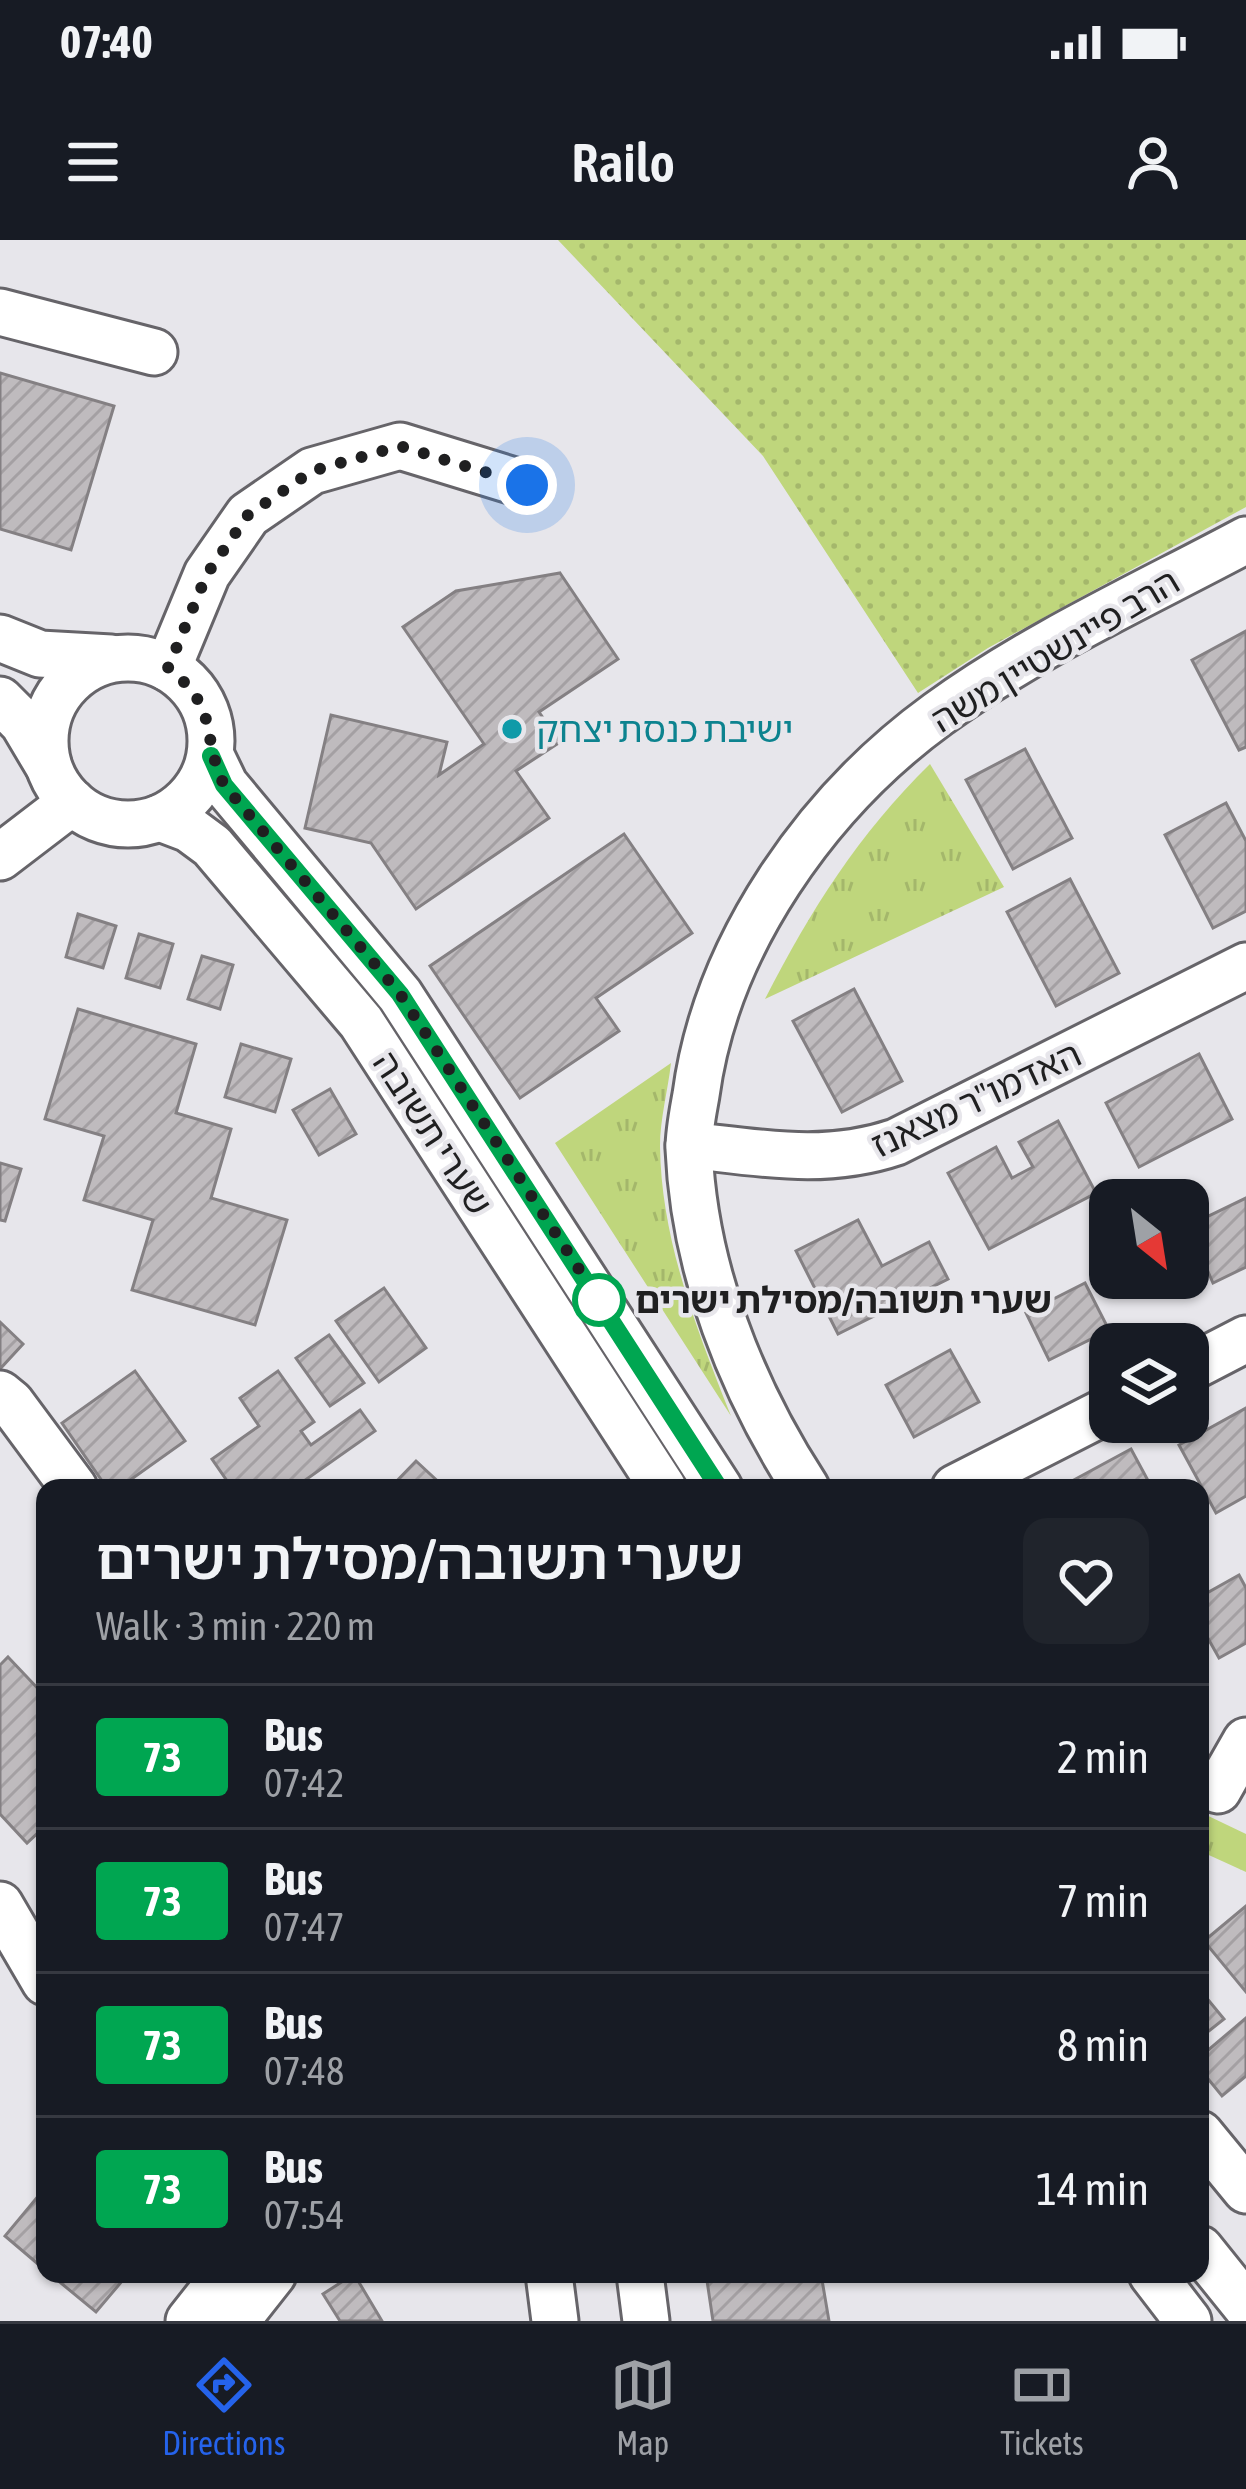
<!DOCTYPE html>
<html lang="en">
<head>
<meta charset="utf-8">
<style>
	body { margin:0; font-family:"Asap Condensed","Noto Sans Hebrew",sans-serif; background:#20242c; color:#f1f3f6; height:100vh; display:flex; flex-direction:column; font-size:45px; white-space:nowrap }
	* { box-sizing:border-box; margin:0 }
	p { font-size:39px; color:#9ea1a6 }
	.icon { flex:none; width:66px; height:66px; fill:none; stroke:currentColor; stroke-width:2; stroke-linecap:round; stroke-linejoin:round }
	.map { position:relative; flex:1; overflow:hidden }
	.side { position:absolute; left:36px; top:1239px; width:1173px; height:804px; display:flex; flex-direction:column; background:#171b24; border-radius:24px; box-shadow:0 3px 9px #0004 }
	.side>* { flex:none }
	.badge { padding:0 24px; border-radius:9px; font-size:42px; line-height:78px }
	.needle { width:78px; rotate:150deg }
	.buttons { position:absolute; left:1089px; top:939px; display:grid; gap:24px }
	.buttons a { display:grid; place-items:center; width:120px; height:120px; border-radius:24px; background:#171b24; box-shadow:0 3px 9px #0004; font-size:60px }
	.you { position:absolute; width:60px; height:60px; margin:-30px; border:9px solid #fff; border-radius:50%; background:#1a73e8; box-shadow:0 0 0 18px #1a73e833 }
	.map>.badge { position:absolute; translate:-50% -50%; box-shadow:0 0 0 6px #fff }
	.round { display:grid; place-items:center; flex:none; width:126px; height:126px; border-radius:24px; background:#20242c }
	.headline { display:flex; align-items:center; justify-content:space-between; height:204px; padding:0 60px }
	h1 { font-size:57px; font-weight:600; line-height:90px }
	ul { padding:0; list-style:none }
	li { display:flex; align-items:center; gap:36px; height:144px; padding:0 60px; border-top:3px solid #363941 }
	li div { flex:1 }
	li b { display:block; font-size:45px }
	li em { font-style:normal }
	li .badge { min-width:132px; font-weight:700; text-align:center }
	.status { display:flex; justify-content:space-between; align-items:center; height:84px; padding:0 60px; background:#171b24; direction:ltr }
	.status svg { height:33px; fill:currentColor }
	header { display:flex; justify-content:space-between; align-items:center; height:156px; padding:0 60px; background:#171b24; font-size:54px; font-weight:600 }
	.tab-bar { display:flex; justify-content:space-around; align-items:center; height:168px; border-top:3px solid #363941; background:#171b24; font-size:33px; color:#9ea1a6 }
	.tab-bar a { display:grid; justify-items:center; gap:6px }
	.tab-bar .current { color:#2563eb }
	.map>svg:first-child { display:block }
</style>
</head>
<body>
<div class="status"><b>07:40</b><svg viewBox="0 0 49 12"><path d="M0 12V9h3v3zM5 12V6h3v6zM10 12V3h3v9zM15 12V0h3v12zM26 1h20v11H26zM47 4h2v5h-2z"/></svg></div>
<header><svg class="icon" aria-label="menu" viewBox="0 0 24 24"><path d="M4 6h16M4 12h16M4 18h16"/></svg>Railo<svg class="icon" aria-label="person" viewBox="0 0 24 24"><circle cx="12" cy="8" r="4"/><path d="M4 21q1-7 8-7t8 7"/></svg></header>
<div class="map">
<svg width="1246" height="2081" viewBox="0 0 1246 2081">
	<defs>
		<pattern id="grass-dots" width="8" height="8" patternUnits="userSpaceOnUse" patternTransform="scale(3)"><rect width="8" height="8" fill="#bfd67c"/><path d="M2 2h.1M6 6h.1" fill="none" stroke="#a4b76b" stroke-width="1.8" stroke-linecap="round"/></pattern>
		<pattern id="park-tufts" width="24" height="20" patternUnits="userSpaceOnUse" patternTransform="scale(3)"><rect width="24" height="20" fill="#bfd67c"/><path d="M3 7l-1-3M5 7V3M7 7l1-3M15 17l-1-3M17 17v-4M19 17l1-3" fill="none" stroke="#a4b76b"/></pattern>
		<pattern id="building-hatch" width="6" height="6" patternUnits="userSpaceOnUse" patternTransform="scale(3)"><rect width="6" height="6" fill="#bfbbbe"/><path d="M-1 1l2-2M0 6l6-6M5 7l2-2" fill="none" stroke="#a4a0a3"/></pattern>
	</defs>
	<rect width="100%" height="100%" fill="#e7e6eb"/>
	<path fill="url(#grass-dots)" d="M558,0H1246V267L988,408L918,453L763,216Z"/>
	<g fill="url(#park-tufts)">
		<path d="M930,524L1004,647L765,759C811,669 858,595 930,524Z"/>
		<path d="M671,823C668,850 660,879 660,906C661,1000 697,1090 731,1176L555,903Z"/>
		<path d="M1200,1572L1246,1594V1632L1200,1611Z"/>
	</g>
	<g fill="url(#building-hatch)" stroke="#848083" stroke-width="3">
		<path d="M0,133L114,166L71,310L0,289Z"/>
		<path d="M560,333L618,419L539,472L560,502L516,531L549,578L416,669L371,603L305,588L331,475L447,502L439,535L484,504L403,387L456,351Z"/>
		<path d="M1246,391V507L1239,510L1192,420Z"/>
		<path d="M1025,509L1072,598L1013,629L966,540Z"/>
		<path d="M1226,563L1246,601V671L1213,688L1165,595Z"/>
		<path d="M624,594L692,693L596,758L619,791L520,858L430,726Z"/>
		<path d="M1070,639L1119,733L1056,766L1007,672Z"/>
		<path d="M78,674L116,686L103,728L66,717Z"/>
		<path d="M139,694L173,704L160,748L126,738Z"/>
		<path d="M202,716L233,725L220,769L188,759Z"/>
		<path d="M854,749L902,841L842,872L793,781Z"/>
		<path d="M78,769L196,804L176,873L231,889L211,958L287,980L255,1085L132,1050L153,980L84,960L104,896L45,879Z"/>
		<path d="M241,804L291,819L275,872L225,857Z"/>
		<path d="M1199,814L1232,879L1139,927L1106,863Z"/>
		<path d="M330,849L356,894L319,915L293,870Z"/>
		<path d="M1058,881L1096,953L989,1009L948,933L996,907L1012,938L1033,927L1019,902Z"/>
		<path d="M0,923L21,929L5,981L0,980Z"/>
		<path d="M1246,958V1027L1213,1043L1188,986Z"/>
		<path d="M858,980L882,1026L929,1002L948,1039L838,1094L796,1011Z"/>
		<path d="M1085,1043L1109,1090L1049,1120L1026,1073Z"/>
		<path d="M384,1048L426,1108L379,1142L336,1081Z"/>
		<path d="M0,1082L23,1104L0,1129Z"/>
		<path d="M329,1095L364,1143L330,1166L296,1118Z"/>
		<path d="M950,1110L979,1162L914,1197L886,1145Z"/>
		<path d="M135,1131L185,1201L119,1248H107L62,1183Z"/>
		<path d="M278,1131L314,1182L301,1191L311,1205L360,1170L375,1191L294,1248H232L212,1219L259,1186L240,1158Z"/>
		<path d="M1246,1168V1256L1216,1273L1179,1205Z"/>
		<path d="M1131,1209L1152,1248H1059Z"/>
		<path d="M416,1221L445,1248H390Z"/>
		<path d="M1239,1335L1246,1348V1403L1219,1418L1200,1384V1357Z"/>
		<path d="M8,1417L45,1456V1586L27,1603L0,1574V1425Z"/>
		<path d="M1246,1666V1752L1204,1701Z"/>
		<path d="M1200,1750L1224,1779L1200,1798Z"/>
		<path d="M1246,1778V1836L1222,1856L1200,1829V1817Z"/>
		<path d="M45,1948V2030L5,1996Z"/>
		<path d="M50,2034H128L96,2072Z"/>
		<path d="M354,2034L382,2081H340L323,2054Z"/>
		<path d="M706,2034H821L829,2081H713Z"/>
	</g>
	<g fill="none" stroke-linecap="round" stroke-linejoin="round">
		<defs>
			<g id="minor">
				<path d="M0,72L154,112"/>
				<path d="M0,398L40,414L111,418"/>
				<circle cx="128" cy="501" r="83"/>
				<path d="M168,428L207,334L248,275L312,231L400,206L527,245"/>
				<path d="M0,460L23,483L48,525"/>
				<path d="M211,516L225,545L400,755L719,1248"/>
				<path d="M160,578L189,589L212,606L361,782L663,1248"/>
				<path d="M0,617L72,562"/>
				<path d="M689,905C762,913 825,926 896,902L1246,726"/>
				<path d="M1188,1129L1246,1099"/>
				<path d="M0,1154L11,1163L74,1248"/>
				<path d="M806,1248C741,1148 694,1029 689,909C689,891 693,872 696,855C716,705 817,562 938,474C1033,405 1143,355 1246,300"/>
				<path d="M955,1248L1110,1169"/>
				<path d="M1218,1550L1246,1501"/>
				<path d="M0,1665L45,1742"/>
				<path d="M1200,1894L1246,1950"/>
				<path d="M1200,2009L1246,2066"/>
				<path d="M549,2034L555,2081"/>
				<path d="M640,2034L646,2081"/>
				<path d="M1152,2034L1188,2081"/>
				<path d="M189,2081L226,2034"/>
				<path d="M236,2081L273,2034"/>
			</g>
		</defs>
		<use href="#minor" stroke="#666469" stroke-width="51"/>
		<use href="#minor" stroke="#fff" stroke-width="45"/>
	</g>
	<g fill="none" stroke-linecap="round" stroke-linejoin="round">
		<defs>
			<path id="line" d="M211,516L224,545L400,754L719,1248"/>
		</defs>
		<use href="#line" stroke="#fff" stroke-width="27"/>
		<use href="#line" stroke="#00a651" stroke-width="18"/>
		<path stroke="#1f1f20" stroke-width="12" stroke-dasharray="0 21.6" d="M527,245L400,206L312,231L248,275L207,334L168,428C221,469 200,494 224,545L400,754L599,1060"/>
	</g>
	<circle fill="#0f9aa8" stroke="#e7e6eb" stroke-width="4.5" cx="512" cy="489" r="12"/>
	<circle fill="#fff" stroke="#00a651" stroke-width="6" cx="599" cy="1060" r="24"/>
	<g text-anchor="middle" stroke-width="9" stroke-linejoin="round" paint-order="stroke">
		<g font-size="36" fill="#1f1f20" stroke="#e7e6eb">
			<text transform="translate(1055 410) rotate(-31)" y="13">הרב פיינשטיין משה</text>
			<text transform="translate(976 859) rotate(-25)" y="13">האדמו"ר מצאנז</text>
			<text transform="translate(433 893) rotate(57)" y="13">שערי תשובה</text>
		</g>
		<g font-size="36" fill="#0d838f" stroke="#e7e6eb" text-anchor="start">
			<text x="536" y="502">ישיבת כנסת יצחק</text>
		</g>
		<g font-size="36" font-weight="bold" fill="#1f1f20" stroke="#e7e6eb" text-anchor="start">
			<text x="635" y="1073">שערי תשובה/מסילת ישרים</text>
		</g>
	</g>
</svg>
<div class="buttons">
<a><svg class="needle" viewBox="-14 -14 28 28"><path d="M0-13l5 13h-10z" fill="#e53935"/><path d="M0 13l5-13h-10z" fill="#9ea1a6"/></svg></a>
<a><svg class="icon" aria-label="layers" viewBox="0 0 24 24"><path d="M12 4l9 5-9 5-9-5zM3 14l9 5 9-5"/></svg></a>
</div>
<div class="you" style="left:527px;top:245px"></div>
<section class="side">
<div class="headline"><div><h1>שערי תשובה/מסילת ישרים</h1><p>Walk · 3 min · 220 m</p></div><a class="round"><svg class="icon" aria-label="heart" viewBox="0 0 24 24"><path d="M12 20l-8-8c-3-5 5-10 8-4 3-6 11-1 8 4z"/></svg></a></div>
<ul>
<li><span class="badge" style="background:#00a651;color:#fff">73</span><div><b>Bus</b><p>07:42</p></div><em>2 min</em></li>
<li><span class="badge" style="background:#00a651;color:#fff">73</span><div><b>Bus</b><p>07:47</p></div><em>7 min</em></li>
<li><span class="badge" style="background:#00a651;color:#fff">73</span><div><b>Bus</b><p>07:48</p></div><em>8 min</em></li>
<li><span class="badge" style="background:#00a651;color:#fff">73</span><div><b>Bus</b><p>07:54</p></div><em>14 min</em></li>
</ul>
</section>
</div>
<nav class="tab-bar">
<a class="current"><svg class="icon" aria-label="directions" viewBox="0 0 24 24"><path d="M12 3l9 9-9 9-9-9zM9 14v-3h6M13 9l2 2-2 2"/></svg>Directions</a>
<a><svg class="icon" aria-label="map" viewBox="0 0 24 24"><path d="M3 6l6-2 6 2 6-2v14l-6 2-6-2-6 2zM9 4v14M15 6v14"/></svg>Map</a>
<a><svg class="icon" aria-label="tickets" viewBox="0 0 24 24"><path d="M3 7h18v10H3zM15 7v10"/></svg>Tickets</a>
</nav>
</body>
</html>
